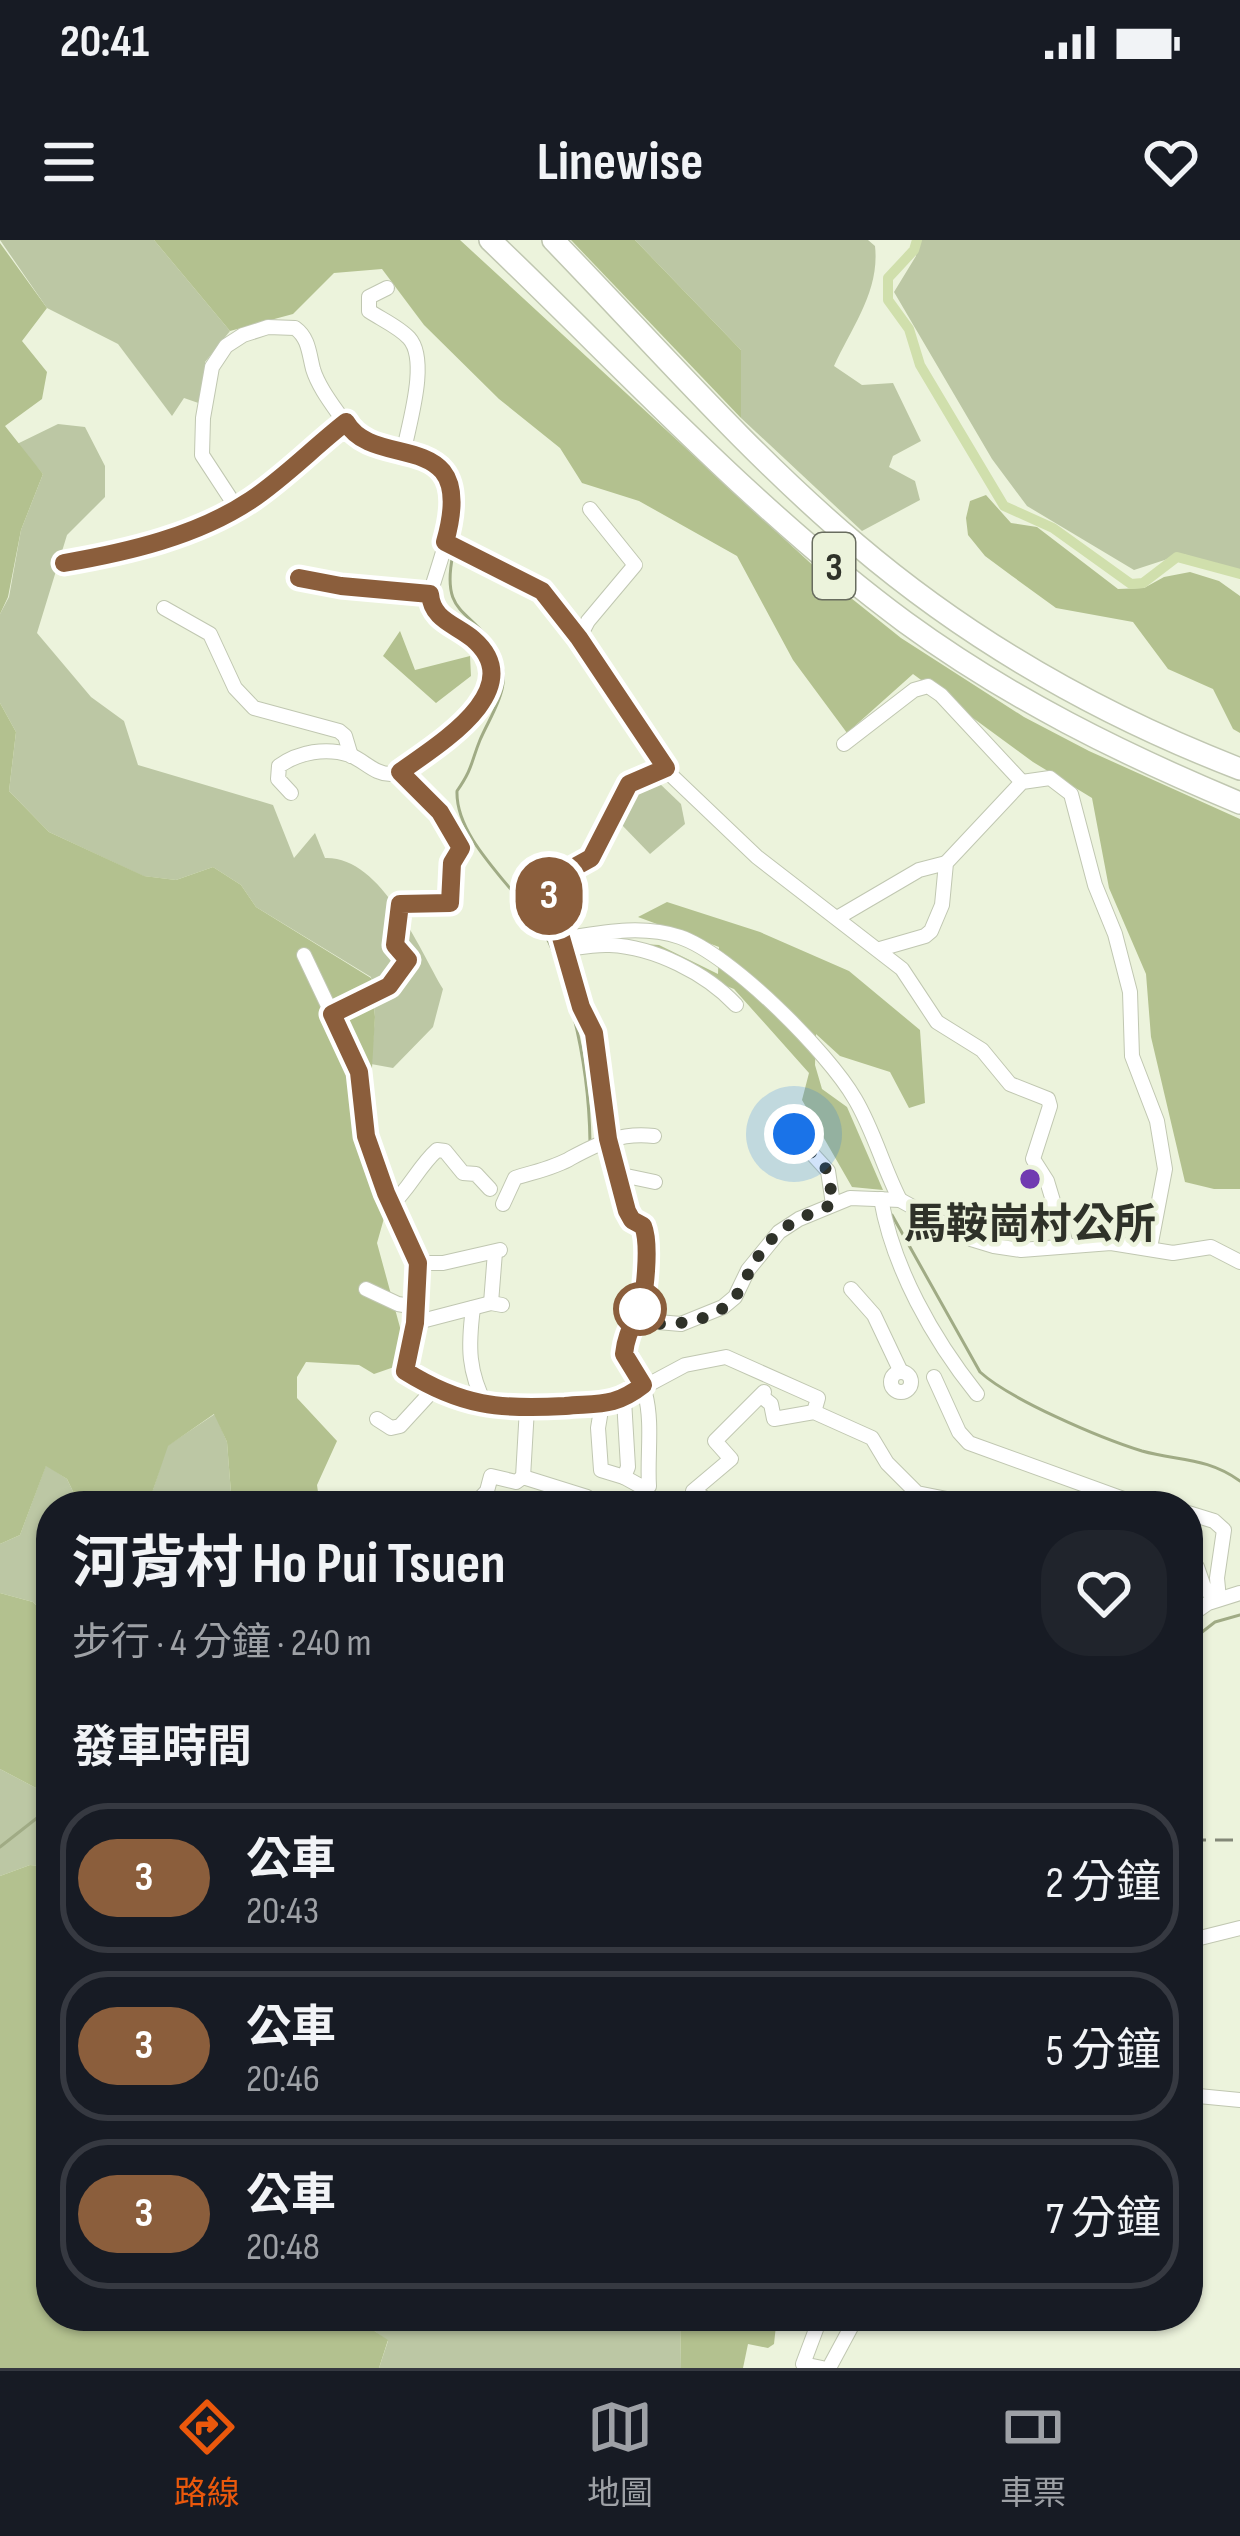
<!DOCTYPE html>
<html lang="zh-TW">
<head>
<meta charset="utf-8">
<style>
	body { margin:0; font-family:"Sofia Sans Condensed","Noto Sans TC",sans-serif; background:#20242c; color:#f1f3f6; height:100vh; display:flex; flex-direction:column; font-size:45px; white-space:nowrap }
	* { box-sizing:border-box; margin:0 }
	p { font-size:39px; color:#9ea1a6 }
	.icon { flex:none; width:66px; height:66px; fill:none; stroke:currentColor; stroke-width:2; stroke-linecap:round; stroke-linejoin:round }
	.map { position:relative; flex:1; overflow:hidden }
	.drawer { position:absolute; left:36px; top:1251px; width:1167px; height:840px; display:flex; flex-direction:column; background:#171b24; border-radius:48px; box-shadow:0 3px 9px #0004 }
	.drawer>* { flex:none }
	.badge { padding:0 24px; border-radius:39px; font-size:42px; line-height:78px }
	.you { position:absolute; width:60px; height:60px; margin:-30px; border:9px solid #fff; border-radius:50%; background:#1a73e8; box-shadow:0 0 0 18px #1a73e833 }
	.map>.badge { position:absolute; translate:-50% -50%; box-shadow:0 0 0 6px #fff }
	h2 { padding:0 36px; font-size:45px; line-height:108px }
	.round { display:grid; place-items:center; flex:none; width:126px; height:126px; border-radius:48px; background:#20242c }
	.overview { display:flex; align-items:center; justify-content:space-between; height:204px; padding:0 36px }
	h1 { font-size:57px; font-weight:700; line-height:90px }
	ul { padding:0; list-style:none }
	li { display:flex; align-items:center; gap:36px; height:150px; margin:0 24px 18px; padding:0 12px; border:6px solid #363941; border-radius:48px }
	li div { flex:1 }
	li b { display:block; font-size:45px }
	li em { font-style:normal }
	li .badge { min-width:132px; font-weight:700; text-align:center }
	.status { display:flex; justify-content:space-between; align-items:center; height:84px; padding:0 60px; background:#171b24; direction:ltr }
	.status svg { height:33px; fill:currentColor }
	header { display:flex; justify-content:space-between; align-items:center; height:156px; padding:0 36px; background:#171b24; font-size:54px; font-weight:700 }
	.dock { display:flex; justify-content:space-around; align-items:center; height:168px; border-top:3px solid #363941; background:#171b24; font-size:33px; color:#9ea1a6 }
	.dock a { display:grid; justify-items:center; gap:6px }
	.dock .selected { color:#ea580c }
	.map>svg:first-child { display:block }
</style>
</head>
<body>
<div class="status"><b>20:41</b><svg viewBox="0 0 49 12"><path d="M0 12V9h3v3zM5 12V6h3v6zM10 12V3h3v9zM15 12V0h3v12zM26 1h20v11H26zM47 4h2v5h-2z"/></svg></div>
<header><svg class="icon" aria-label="menu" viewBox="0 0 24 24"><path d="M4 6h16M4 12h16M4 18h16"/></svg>Linewise<svg class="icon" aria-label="heart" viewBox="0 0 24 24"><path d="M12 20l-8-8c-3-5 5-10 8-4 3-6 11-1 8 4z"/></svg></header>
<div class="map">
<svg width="1240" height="2128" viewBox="0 0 1240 2128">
	<rect width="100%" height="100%" fill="#ecf3dc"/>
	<g fill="#bcc7a4">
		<path d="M0,0H154L230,91L205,122L207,166L184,158L172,176L118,104L47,68Z"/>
		<path d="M635,0H868L875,6C880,51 852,87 834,126L862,145L893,143L921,201L893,216L889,227L915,241L920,260L862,291L741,178V110Z"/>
		<path d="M918,0H1240V331L1183,314L1134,330L1027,266L992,219L894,52L916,16Z"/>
		<path d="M58,184L85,187L105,226V257L67,295L37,393L91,457L124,481L138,525L273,565L294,618L315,593L325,618C381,616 419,708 443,749L433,787L393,828L371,824L375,777L371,737L256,667L241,645L213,627L176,640L143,636L49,592L9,551L16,492L0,463V374L9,357L21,290L43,234L17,204Z"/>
		<path d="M658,542L681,564L685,584L650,614L620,583L643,544Z"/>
		<path d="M215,1174L227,1202L232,1266H142L150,1259L167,1206Z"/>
		<path d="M46,1225L67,1239L80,1266H51V1381L33,1362L0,1353V1304L20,1295Z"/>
		<path d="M0,1529L36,1548L51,1540V1627L30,1625L0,1636Z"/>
		<path d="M371,2076H680L681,2128H379L388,2101L373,2090Z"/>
	</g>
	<g fill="#b3c18f">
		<path d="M154,0H460L831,342L901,398L1024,477L1089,511L1240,579V949H1214L1185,942L1151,797L1146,734L1109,648L1092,558L1033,522L913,434L847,493L793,420L737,316L639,261L582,243L560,208L499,159L424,85L382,29L334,33L293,74L230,91Z"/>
		<path d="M571,0H635L741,110V178Z"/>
		<path d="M0,3L47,68L22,101L47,132L42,159L5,186L43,234L21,290L8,357L0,374Z"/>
		<path d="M986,255L1011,283L1037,287L1118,349L1144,348L1164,337L1190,332L1219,341L1240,356V493L1233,489L1213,449L1168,429L1133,382L1056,368L1012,336L985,316L968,295L966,278L970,261Z"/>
		<path d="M400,391L415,430L470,416L471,436L436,463L383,416Z"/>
		<path d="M0,463L16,492L9,551L49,592L144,636L176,640L213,627L241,645L256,667L371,738L375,777L368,896L387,928L392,950L377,1003L401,1091L397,1126L374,1134L359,1125L306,1122L297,1137V1158L337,1201L317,1245L320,1266H232L227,1202L214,1174L168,1206L150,1259L142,1266H80L67,1239L46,1226L20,1295L0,1304Z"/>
		<path d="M667,662L760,692L849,731L920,790L925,863L909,868L890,832L840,816L816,794L815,825L822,849L847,867L883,950L852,947L802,860L809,833L734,749L613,702L659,705L718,734L719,707L638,677Z"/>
		<path d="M0,1353L33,1362L51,1381V1540L36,1548L0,1529Z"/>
		<path d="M30,1625L51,1627V2076H371L373,2090L388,2100L379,2128H0V1636Z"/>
		<path d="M680,2076H777L774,2104L768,2108L748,2104L743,2128H681Z"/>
	</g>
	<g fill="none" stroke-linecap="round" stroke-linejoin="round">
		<g stroke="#a0ab85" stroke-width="3">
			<path d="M456,299L460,260L456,249"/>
			<path d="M453,314C440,378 472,367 496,411C515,444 493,470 480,500C471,522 473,528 457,551C455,606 532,659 552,709C577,772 589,835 590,902"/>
			<path d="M892,975L980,1132C1011,1160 1100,1198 1142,1211C1178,1221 1207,1217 1240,1241"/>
			<path d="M1188,1403L1215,1382L1240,1375"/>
			<path d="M0,1607L51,1567"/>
		</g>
		<path stroke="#d0dfac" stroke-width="10" d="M917,0L914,10L888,38V60L909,89L920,125L1004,266L1053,288L1131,344L1143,343L1177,317L1240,334"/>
		<defs>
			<g id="minor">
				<path d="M387,48L369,57V71C381,79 399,87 409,98C429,120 409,183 404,210"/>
				<path d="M236,267L202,215L203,178L212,127L226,106L243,95L268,87L295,88C309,98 309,114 313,129C319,149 336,169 347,186C359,204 378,204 397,208C481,228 447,296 430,354C434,394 493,394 490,441C487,468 417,532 392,534C375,535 365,521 350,515C326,507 299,512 279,526L278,539L291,553"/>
				<path d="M445,302L542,351L579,398L672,536L757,617L902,729L937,782L982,810L1010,844L1048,859L1050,866L1033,919L1047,941L1066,1004"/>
				<path d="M64,323C127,313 197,296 251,260C284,238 314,207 345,182"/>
				<path d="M299,338L341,347L430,354"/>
				<path d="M164,368L210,394L235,448L254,468L339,491L345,496L351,516"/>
				<path d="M579,398L588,381L635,325L590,269"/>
				<path d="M844,504L914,450L928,446L941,455L1022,542"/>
				<path d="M837,678L919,630L946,623"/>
				<path d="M561,699C600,693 641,684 680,697C730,714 828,812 855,859C874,891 883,927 900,960"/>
				<path d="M880,709L925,696L931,691L942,665L946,623L1022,542L1050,538L1071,554L1095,645L1115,694L1130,752L1132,816L1157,881L1165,929L1150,1008"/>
				<path d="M562,710C577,708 594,704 610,705C654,707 706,733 736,765"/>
				<path d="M304,715L359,831L366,896L390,966L418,1023L414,1083L405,1131L444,1154L496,1168H527L614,1163L685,1125L726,1117L818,1158L814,1172"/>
				<path d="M332,774L389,746L408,720L395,705L400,665L450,663L452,624L461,608L440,572L400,533"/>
				<path d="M794,894L828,931L833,964"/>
				<path d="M617,934L655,942"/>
				<path d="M881,959C893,1028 933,1099 977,1154"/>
				<path d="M503,964L515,938C533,932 555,928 571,918C599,903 621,892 654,896"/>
				<path d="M390,966C409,950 418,927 437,910L445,911L463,933L476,934L490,949"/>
				<path d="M418,1023H443L500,1010"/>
				<path d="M366,1049L398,1064L415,1067"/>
				<path d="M851,1049L874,1075L901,1132"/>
				<path d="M491,1063L495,1012"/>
				<path d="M473,1068C468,1107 468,1131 486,1166"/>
				<path d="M635,1080L681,1084L723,1067L735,1057L748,1030L779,992L799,979L850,958L900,960L971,999L994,1006L1021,1010L1111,1003L1173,1013L1211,1007L1240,1022"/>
				<path d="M414,1083L491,1063L502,1065"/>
				<circle cx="901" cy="1142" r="10"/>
				<path d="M934,1137L959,1192L969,1203L1143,1266"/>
				<path d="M761,1156L771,1164L774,1179L814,1172L872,1198L887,1223L917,1253L957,1261"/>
				<path d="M602,1164L598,1188L601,1230L624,1237L628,1227L624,1160"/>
				<path d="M377,1179L391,1188L400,1186L434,1149"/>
				<path d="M523,1237L527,1168"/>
				<path d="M624,1237L644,1248L649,1246C647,1216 653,1183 645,1153C642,1137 624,1129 624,1112C624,1096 630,1090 636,1078C646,1061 650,1002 642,985L631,980L627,971L609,899L594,793L562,710L548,652L562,634L591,618L629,544L666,528"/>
				<path d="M473,1266L487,1251L491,1236L516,1242L523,1237L587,1257L584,1266"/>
				<path d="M718,1266L693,1251L731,1219L715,1201L764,1152"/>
				<path d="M1188,1273L1214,1281L1224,1290L1217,1338L1219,1359"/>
				<path d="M1188,1319L1197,1327L1205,1350L1218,1351"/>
				<path d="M1188,1377L1208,1363L1240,1353"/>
				<path d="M1188,1701L1240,1688"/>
				<path d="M1188,1855L1240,1860"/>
				<path d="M821,2076L803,2124L822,2128"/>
				<path d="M829,2128L857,2076"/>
			</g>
			<g id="highway">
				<path d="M490,0C625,129 755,271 905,382C1009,458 1122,514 1240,563"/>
				<path d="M553,0C652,102 747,212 856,304C970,401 1100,475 1240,529"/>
			</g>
		</defs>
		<use href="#minor" stroke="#c0c7b1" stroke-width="16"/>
		<use href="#highway" stroke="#c0c7b1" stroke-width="24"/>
		<use href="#minor" stroke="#fff" stroke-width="14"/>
		<use href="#highway" stroke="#fff" stroke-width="21"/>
		<path stroke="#838878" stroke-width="3" stroke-dasharray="18 9" stroke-linecap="butt" d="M1188,1600H1240"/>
	</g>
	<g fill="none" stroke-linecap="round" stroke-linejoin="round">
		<defs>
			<path id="line" d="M64,323C128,312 197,296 251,260C284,238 314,207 346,182C375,233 479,183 445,302L542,351L579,398L666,528L629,544L591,618L562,634L548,652L581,767L594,793L608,899L627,971L632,980L643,986C650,1003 646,1059 637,1076C630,1090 626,1097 624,1114L643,1145C615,1167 599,1163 565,1166C500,1170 461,1166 405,1131L415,1083L418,1023L386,953L366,896L359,832L332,774L389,746L408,720L395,705L400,664L450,663L452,623L461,608L440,572L400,532C434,507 532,450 473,399C455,384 432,380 430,354L341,346L299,338"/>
		</defs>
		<use href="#line" stroke="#fff" stroke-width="27"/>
		<use href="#line" stroke="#8b5e3c" stroke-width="18"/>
		<path stroke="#2f3229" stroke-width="12" stroke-dasharray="0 21.6" d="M640,1069V1066L635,1080C667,1089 721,1083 739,1051C750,1031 758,1012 775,996C791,980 813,973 833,964L828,931L794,894"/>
	</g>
	<circle fill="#713ab1" stroke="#ecf3dc" stroke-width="4.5" cx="1030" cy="939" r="12"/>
	<circle fill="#fff" stroke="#8b5e3c" stroke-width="6" cx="640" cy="1069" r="24"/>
	<g text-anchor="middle" stroke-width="9" stroke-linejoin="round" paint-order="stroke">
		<rect fill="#ecf3dc" stroke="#686c5f" stroke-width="3" x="813" y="293" width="42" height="66" rx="9"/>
		<g font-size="39" font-weight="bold" fill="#2f3229">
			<text x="834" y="340">3</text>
		</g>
		<g font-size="42" font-weight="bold" fill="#2f3229" stroke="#ecf3dc">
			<text x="1030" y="998">馬鞍崗村公所</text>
		</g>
	</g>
</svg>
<div class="you" style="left:794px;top:894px"></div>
<b class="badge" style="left:549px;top:656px;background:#8b5e3c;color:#fff">3</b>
<section class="drawer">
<div class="overview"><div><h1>河背村 Ho Pui Tsuen</h1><p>步行 · 4 分鐘 · 240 m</p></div><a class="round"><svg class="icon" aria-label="heart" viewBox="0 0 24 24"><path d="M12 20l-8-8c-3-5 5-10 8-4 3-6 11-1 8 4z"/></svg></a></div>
<h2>發車時間</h2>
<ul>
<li><span class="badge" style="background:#8b5e3c;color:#fff">3</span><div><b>公車</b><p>20:43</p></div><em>2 分鐘</em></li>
<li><span class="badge" style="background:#8b5e3c;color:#fff">3</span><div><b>公車</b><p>20:46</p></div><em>5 分鐘</em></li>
<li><span class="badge" style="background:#8b5e3c;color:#fff">3</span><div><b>公車</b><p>20:48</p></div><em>7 分鐘</em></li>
</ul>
</section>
</div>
<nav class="dock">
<a class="selected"><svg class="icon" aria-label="directions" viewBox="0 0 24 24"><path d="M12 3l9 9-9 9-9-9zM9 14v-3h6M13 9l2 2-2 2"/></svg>路線</a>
<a><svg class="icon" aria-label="map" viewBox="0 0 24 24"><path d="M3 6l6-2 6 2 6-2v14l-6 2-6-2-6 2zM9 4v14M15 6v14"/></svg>地圖</a>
<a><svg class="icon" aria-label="tickets" viewBox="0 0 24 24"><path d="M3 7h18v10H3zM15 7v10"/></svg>車票</a>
</nav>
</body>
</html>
